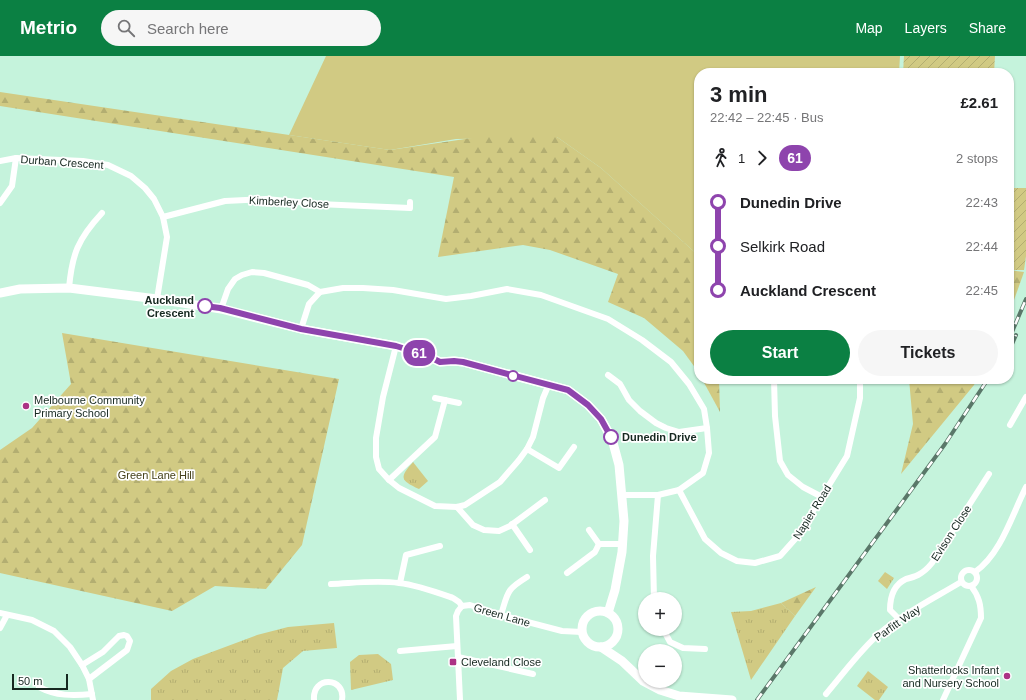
<!DOCTYPE html>
<html lang="en">
<head>
<meta charset="utf-8">
<style>
	body { margin:0; font-family:Helvetica,sans-serif; background:#f6f6f6; color:#202124; height:100vh; display:flex; flex-direction:column; font-size:15px; white-space:nowrap }
	* { box-sizing:border-box; margin:0 }
	p { font-size:13px; color:#757577 }
	.icon { flex:none; width:22px; height:22px; fill:none; stroke:currentColor; stroke-width:2; stroke-linecap:round; stroke-linejoin:round }
	.map { position:relative; flex:1; overflow:hidden }
	.sheet { position:absolute; left:694px; top:12px; width:320px; height:316px; display:flex; flex-direction:column; background:#fff; border-radius:16px; box-shadow:0 1px 3px #0004 }
	.sheet>* { flex:none }
	.badge { padding:0 8px; border-radius:13px; font-size:14px; line-height:26px }
	.tools { position:absolute; left:638px; top:536px; display:grid; gap:8px }
	.tools a { display:grid; place-items:center; width:44px; height:44px; border-radius:50%; background:#fff; box-shadow:0 1px 3px #0004; font-size:20px }
	.scale { position:absolute; left:12px; bottom:10px; width:56px; box-sizing:border-box; padding-left:4px; border:2px solid #162820; border-top:0; font-size:11px; line-height:14px; white-space:nowrap; color:#162820; -webkit-text-stroke:3px #fff; paint-order:stroke }
	.map>.badge { position:absolute; translate:-50% -50%; box-shadow:0 0 0 2px #fff }
	.legs { display:flex; align-items:center; gap:6px; height:44px; padding:0 16px; font-size:13px }
	.legs p { margin-inline-start:auto }
	.summary { display:flex; align-items:center; justify-content:space-between; height:68px; padding:0 16px }
	h1 { font-size:22px; font-weight:700; line-height:30px }
	.cta { display:flex; gap:8px; margin-top:auto; padding:8px 16px }
	.cta a { flex:1; height:46px; border-radius:24px; background:#0b8043; color:#fff; font-size:16px; font-weight:700; line-height:46px; text-align:center }
	.cta a+a { background:#f6f6f6; color:#202124 }
	ul { padding:0 16px; list-style:none }
	li { display:flex; align-items:center; gap:14px; height:44px; font-size:15px }
	li i { display:grid; place-items:center; width:6px; height:100%; margin:0 5px; background:currentColor }
	li i::after { content:''; width:10px; height:10px; margin:-5px; border:3px solid; border-radius:50%; background:#fff }
	li p { margin-inline-start:auto }
	li:first-child i { background:linear-gradient(#0000 50%,currentColor 0) }
	li:last-child i { background:linear-gradient(currentColor 50%,#0000 0) }
	header { display:flex; align-items:center; gap:24px; box-sizing:border-box; height:56px; padding:0 20px; background:#0b8043; color:#fff }
	header strong { font-size:19px }
	nav { display:flex; gap:22px; margin-inline-start:auto; font-size:14px }
	.search { width:280px; height:36px; background:#f6f6f6; display:flex; align-items:center; gap:10px; box-sizing:border-box; padding:0 14px; border-radius:22px; color:#757577; font-size:15px }
	.map>svg:first-child { display:block }
</style>
</head>
<body>
<header>
<strong>Metrio</strong>
<div class="search"><svg class="icon" aria-label="search" viewBox="0 0 24 24"><circle cx="10" cy="10" r="6"/><path d="M15 15l6 6"/></svg>Search here</div>
<nav><a>Map</a><a>Layers</a><a>Share</a></nav>
</header>
<div class="map">
<svg width="1026" height="644" viewBox="0 0 1026 644">
	<defs>
		<pattern id="forest-firs" width="22" height="20" patternUnits="userSpaceOnUse"><rect width="22" height="20" fill="#d1ca83"/><path d="M5 1l3.5 6h-7zM16 11l3.5 6h-7z" fill="#b3ae71"/></pattern>
		<pattern id="park-tufts" width="24" height="20" patternUnits="userSpaceOnUse"><rect width="24" height="20" fill="#d1ca83"/><path d="M3 7l-1-3M5 7V3M7 7l1-3M15 17l-1-3M17 17v-4M19 17l1-3" fill="none" stroke="#b3ae71"/></pattern>
		<pattern id="garden-furrows" width="10" height="10" patternUnits="userSpaceOnUse"><rect width="10" height="10" fill="#d1ca83"/><path d="M-1 1l2-2M0 10L10 0M9 11l2-2" fill="none" stroke="#b3ae71"/></pattern>
	</defs>
	<rect width="100%" height="100%" fill="#c5f3dc"/>
	<path fill="#d1ca83" d="M326,0H900L899,17H699V200L601,112L557,81L456,83L390,94L289,79Z"/>
	<g fill="url(#forest-firs)">
		<path d="M0,36L390,94L506,77L557,81L601,112L699,200V317L683,295L644,262L608,246L618,218L550,194L523,189L438,201L454,121L0,50Z"/>
		<path d="M1009,214L1024,216L1009,258Z"/>
		<path d="M62,277L339,323L302,489L266,533L215,530L172,555L0,517V394L32,372L71,328Z"/>
		<path d="M702,323H719L720,356Z"/>
		<path d="M909,323H977L974,329L901,418L913,368Z"/>
		<path d="M816,531L795,560L781,547Z"/>
	</g>
	<g fill="url(#park-tufts)">
		<path d="M413,406L428,425L419,433C399,424 400,421 413,406Z"/>
		<path d="M885,516L894,522L887,533L878,525Z"/>
		<path d="M781,547L795,560L751,624L731,556L751,555Z"/>
		<path d="M334,567L337,592L303,595L283,612L277,644H151V633L171,615L193,603L257,579L288,571Z"/>
		<path d="M378,598L391,608L393,624L351,634L350,606L359,599Z"/>
		<path d="M868,615L888,631L879,644H875L857,630Z"/>
	</g>
	<g fill="url(#garden-furrows)">
		<path d="M904,0H995L994,17H903Z"/>
		<path d="M1009,132H1026V200L1024,214H1009Z"/>
	</g>
	<g fill="none" stroke-linecap="round" stroke-linejoin="round">
		<g stroke="#fff" stroke-width="6">
			<path d="M0,105L16,102L83,105L108,109L131,120L145,132L154,143L163,161L167,181L157,243"/>
			<path d="M0,147L12,130L16,102"/>
			<path d="M163,161L225,145L266,143L318,148L410,152V146"/>
			<path d="M69,232C72,198 78,183 102,157"/>
			<path d="M221,253L228,233L235,223L242,219L252,216L264,217L308,229L320,236"/>
			<path d="M301,273L309,248L320,236L343,232H363L393,234L446,243L471,240L507,233L541,239L608,263L642,284L671,306L689,328L704,353L707,372L709,397L703,417L679,434L658,439H623"/>
			<path d="M396,290L383,341L376,382V401L379,413L389,424L399,432L435,450L457,451L465,449L500,426L519,404L527,393L533,381L543,342L549,328"/>
			<path d="M608,319L620,328L629,344L640,355L656,367L666,372L679,376L707,372"/>
			<path d="M774,323L775,360L780,405L788,419L803,431L822,441"/>
			<path d="M435,342L459,347"/>
			<path d="M1010,369L1026,341"/>
			<path d="M527,393L559,412L574,391"/>
			<path d="M389,424L435,381L445,344"/>
			<path d="M679,434L705,483L721,497L737,505L755,507L780,500L797,481L847,400L860,342V323"/>
			<path d="M457,451L473,469L484,474L499,475L510,470L545,444"/>
			<path d="M512,468L530,494"/>
			<path d="M589,474L599,488"/>
			<circle cx="969" cy="522" r="8"/>
			<path d="M975,516C1001,498 1012,459 1026,431"/>
			<path d="M567,517L595,496L599,488H622"/>
			<path d="M400,527L406,499L440,490"/>
			<path d="M331,528C354,527 377,524 399,527C417,529 436,536 453,542L459,546L462,550"/>
			<path d="M654,543L653,500L658,439"/>
			<path d="M462,550L470,549L501,559L562,575L582,576"/>
			<path d="M0,557L32,564L54,575L70,591L82,609L89,623L93,644"/>
			<path d="M501,559C508,536 506,534 527,521"/>
			<path d="M899,563L890,554C890,542 893,529 906,523C910,522 914,521 918,519C924,516 928,512 932,507L989,418"/>
			<path d="M0,572L7,559"/>
			<path d="M663,573L670,586L683,592L705,593"/>
			<path d="M400,595L457,590"/>
			<path d="M458,601L533,618"/>
			<path d="M82,609L103,596L119,580L124,579L127,580L130,585L127,594L89,623"/>
			<path d="M39,631C56,640 73,640 92,638"/>
			<path d="M826,638C844,617 860,594 881,576C903,558 936,541 961,526"/>
			<path d="M314,644C312,619 346,621 342,644"/>
			<path d="M460,644L456,560L458,555L462,550"/>
			<path d="M943,644L981,562C981,549 979,540 971,530"/>
		</g>
		<g stroke="#fff" stroke-width="9">
			<path d="M0,237L20,233L69,232L157,243L221,253L301,273L396,290L428,300L440,306L454,305L463,306L568,334L588,349L601,363L612,383L619,409L624,465L622,496L615,534L608,557"/>
			<circle cx="600" cy="573" r="18"/>
			<path d="M601,591L622,605L643,625L660,634L679,640L732,644"/>
		</g>
		<defs>
			<g id="rail">
				<path d="M1009,283L1026,243"/>
				<path d="M1009,295L1016,279"/>
				<path d="M757,644L945,388L988,323"/>
			</g>
		</defs>
		<use href="#rail" stroke="#5a7769" stroke-width="4"/>
		<use href="#rail" stroke="#fff" stroke-width="2.5" stroke-dasharray="8" stroke-linecap="butt"/>
	</g>
	<g fill="none" stroke-linecap="round" stroke-linejoin="round">
		<defs>
			<path id="line-1" d="M205,250L220,252L301,273L396,290L428,300L440,306L454,305L463,306L568,334L588,349L601,363L611,381"/>
		</defs>
		<use href="#line-1" stroke="#fff" stroke-width="9"/>
		<use href="#line-1" stroke="#8e44ad" stroke-width="6"/>
	</g>
	<g fill="#fff" stroke="#8e44ad" stroke-width="2">
		<circle cx="205" cy="250" r="7"/>
		<circle cx="513" cy="320" r="5"/>
		<circle cx="611" cy="381" r="7"/>
	</g>
	<g fill="#ac3285" stroke="#fff" stroke-width="1.5">
		<circle cx="26" cy="350" r="4"/>
		<rect x="449" y="602" width="8" height="8" rx="2"/>
		<circle cx="1007" cy="620" r="4"/>
	</g>
	<g text-anchor="middle" stroke-width="3.5" stroke-linejoin="round" paint-order="stroke">
		<g font-size="11" fill="#162820" stroke="#fff">
			<text transform="translate(62 106) rotate(4)" y="4">Durban Crescent</text>
			<text transform="translate(289 146) rotate(3)" y="4">Kimberley Close</text>
			<text transform="translate(812 456) rotate(-58)" y="4">Napier Road</text>
			<text transform="translate(951 477) rotate(-57)" y="4">Evison Close</text>
			<text transform="translate(502 559) rotate(16)" y="4">Green Lane</text>
			<text transform="translate(897 567) rotate(-35)" y="4">Parfitt Way</text>
		</g>
		<g font-size="11" font-weight="bold" fill="#162820" stroke="#fff" text-anchor="end">
			<text x="194" y="248">Auckland<tspan x="194" dy="13">Crescent</tspan></text>
			<text x="622" y="385" text-anchor="start">Dunedin Drive</text>
		</g>
		<g font-size="11" fill="#162820" stroke="#fff" text-anchor="start">
			<text x="34" y="348">Melbourne Community<tspan x="34" dy="13">Primary School</tspan></text>
			<text x="461" y="610">Cleveland Close</text>
			<text x="999" y="618" text-anchor="end">Shatterlocks Infant<tspan x="999" dy="13">and Nursery School</tspan></text>
		</g>
		<g font-size="11" fill="#45411a" stroke="#fff">
			<text x="156" y="423">Green Lane Hill</text>
		</g>
	</g>
</svg>
<div class="tools">
<a>+</a>
<a>−</a>
</div>
<div class="scale">50 m</div>
<b class="badge" style="left:419px;top:297px;background:#8e44ad;color:#fff">61</b>
<section class="sheet">
<div class="summary"><div><h1>3 min</h1><p>22:42 – 22:45 · Bus</p></div><b>£2.61</b></div>
<div class="legs"><svg class="icon" aria-label="walk" viewBox="0 0 24 24"><circle cx="13" cy="4" r="2"/><path d="M13 8l-2 6 4 7M11 14l-3 7M7 12l3-4h3l4 4"/></svg>1<svg class="icon" aria-label="forward" viewBox="0 0 24 24"><path d="M9 5l7 7-7 7"/></svg><b class="badge" style="background:#8e44ad;color:#fff">61</b><p>2 stops</p></div>
<ul>
<li><i style="color:#8e44ad"></i><b>Dunedin Drive</b><p>22:43</p></li>
<li><i style="color:#8e44ad"></i><span>Selkirk Road</span><p>22:44</p></li>
<li><i style="color:#8e44ad"></i><b>Auckland Crescent</b><p>22:45</p></li>
</ul>
<div class="cta"><a>Start</a><a>Tickets</a></div>
</section>
</div>
</body>
</html>
